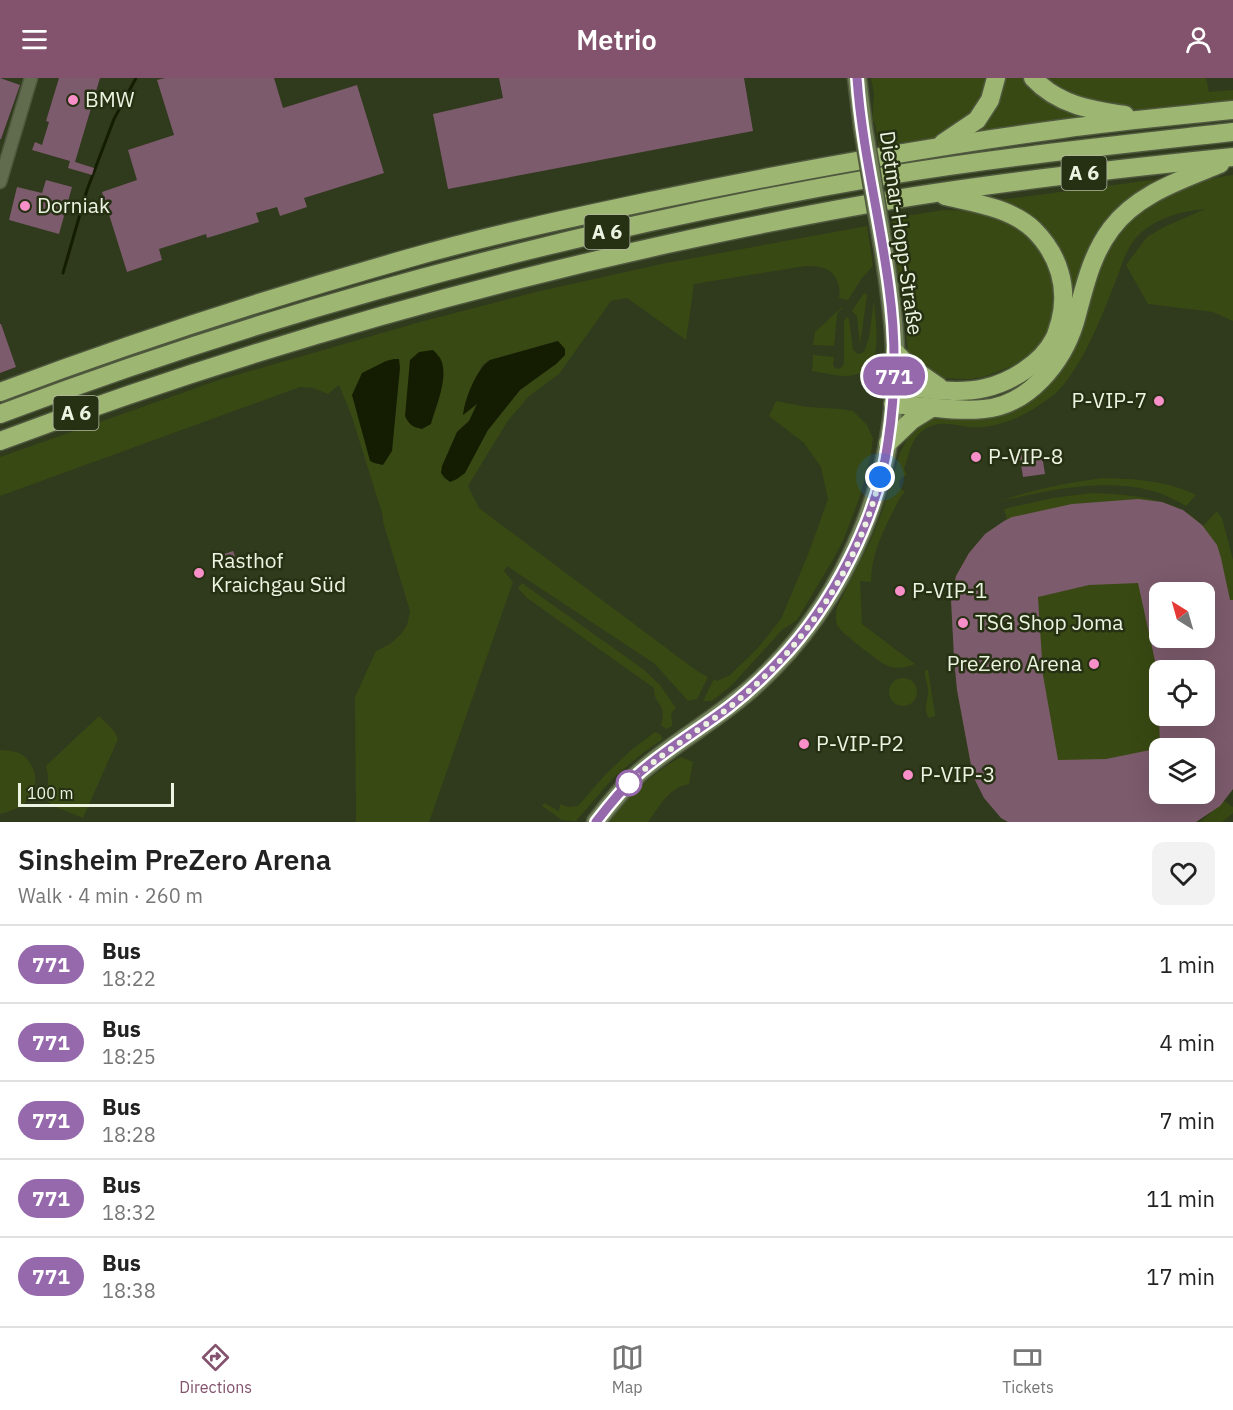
<!DOCTYPE html>
<html lang="en">
<head>
<meta charset="utf-8">
<style>
	body { margin:0; font-family:"IBM Plex Sans",sans-serif; background:#f2f2f2; color:#222; height:100vh; display:flex; flex-direction:column; font-size:22px; white-space:nowrap }
	* { box-sizing:border-box; margin:0 }
	p { font-size:20px; color:#767676 }
	.icon { flex:none; width:33px; height:33px; fill:none; stroke:currentColor; stroke-width:2; stroke-linecap:round; stroke-linejoin:round }
	.map { position:relative; height:744px; overflow:hidden }
	.drawer { display:flex; flex-direction:column; background:#fff; flex:1 }
	.drawer>* { flex:none }
	.badge { padding:0 12px; border-radius:20px; font-size:21px; line-height:39px }
	.needle { width:39px; rotate:323deg }
	.fabs { position:absolute; left:1149px; top:504px; display:grid; gap:12px }
	.fabs a { display:grid; place-items:center; width:66px; height:66px; border-radius:12px; background:#fff; box-shadow:0 6px 24px #0002; font-size:30px }
	.scale { position:absolute; left:18px; bottom:15px; width:156px; box-sizing:border-box; padding-left:6px; border:3px solid #ecf3e1; border-top:0; font-size:16px; line-height:21px; white-space:nowrap; color:#ecf3e1; -webkit-text-stroke:4px #263013; paint-order:stroke }
	.you { position:absolute; width:30px; height:30px; margin:-15px; border:4px solid #fff; border-radius:50%; background:#1a73e8; box-shadow:0 0 0 9px #1a73e833 }
	.map>.badge { position:absolute; translate:-50% -50%; box-shadow:0 0 0 3px #fff }
	.round { display:grid; place-items:center; flex:none; width:63px; height:63px; border-radius:12px; background:#f2f2f2 }
	.summary { display:flex; align-items:center; justify-content:space-between; height:102px; padding:0 18px }
	h1 { font-size:28px; font-weight:600; line-height:45px }
	ul { padding:0; list-style:none }
	li { display:flex; align-items:center; gap:18px; height:78px; padding:0 18px; border-top:2px solid #e0e0e0 }
	li div { flex:1 }
	li b { display:block; font-size:22px }
	li em { font-style:normal }
	li .badge { min-width:66px; font-weight:700; text-align:center }
	header { display:flex; justify-content:space-between; align-items:center; height:78px; padding:0 18px; background:#83536d; color:#fff; font-size:27px; font-weight:600 }
	.tabs { display:flex; justify-content:space-around; align-items:center; height:84px; border-top:2px solid #e0e0e0; background:#fff; font-size:16px; color:#767676 }
	.tabs a { display:grid; justify-items:center; gap:3px }
	.tabs .active { color:#83536d }
	.map>svg:first-child { display:block }
</style>
</head>
<body>
<header><svg class="icon" aria-label="menu" viewBox="0 0 24 24"><path d="M4 6h16M4 12h16M4 18h16"/></svg>Metrio<svg class="icon" aria-label="person" viewBox="0 0 24 24"><circle cx="12" cy="8" r="4"/><path d="M4 21q1-7 8-7t8 7"/></svg></header>
<div class="map">
<svg width="1233" height="744" viewBox="0 0 1233 744">
	<rect width="100%" height="100%" fill="#303a1d"/>
	<g fill="#394913" fill-rule="evenodd">
		<path d="M871,0H993L979,31L939,59L879,68L875,45L872,43L874,16Z"/>
		<path d="M1002,0H1027L1088,38L969,55Z"/>
		<path d="M1041,0H1206L1209,14L1233,12V22L1143,31L1114,32L1093,29Z"/>
		<path d="M1233,97V243L1213,234L1148,226L1126,187L1147,159L1164,149L1205,131C1181,133 1152,141 1135,161C1126,172 1121,189 1116,202C1103,236 1082,290 1056,315C1053,318 1049,321 1045,323C1026,337 1006,347 982,349C958,351 938,336 918,357C910,365 908,381 904,391L907,397L902,399L899,404L900,410L905,414L901,418C887,445 871,473 871,504L860,503L862,546L915,586C907,590 896,591 888,588C880,585 840,554 837,547C835,541 836,534 837,529L869,466L882,434L900,375L911,353L919,347L936,338L1028,322L1091,206L1114,156L1151,122L1207,101Z"/>
		<path d="M1167,100L1140,115L1074,218H1070L1066,196L999,122Z"/>
		<path d="M943,132L983,133L1020,148L1053,188L1056,246L1039,271L1014,287L984,299L968,301L939,300L908,276L904,229L896,185L899,183L892,140Z"/>
		<path d="M867,148L873,188L862,200L848,222L839,220C842,207 834,191 820,189C815,188 809,188 805,188L694,206L686,262L627,220L611,223L559,296L529,318L507,344L468,408L479,430L697,593L708,599L697,621L688,623L655,586L507,488L504,493L513,504L429,744H356L355,619L376,573L390,566L401,556L407,547L410,533L383,444V438L351,336L339,307L328,316L313,310L300,309L0,418V379L219,302L420,244L536,214L661,186ZM557,263L565,277L556,286L520,312L488,352L446,402L442,395L457,354L469,343L478,324L464,336L465,325L482,287L490,282Z"/>
		<path d="M864,215L867,217L860,267L857,238L852,233Z"/>
		<path d="M874,222C875,244 886,290 854,297C842,300 825,295 812,293L813,277L834,279L833,288L837,291L841,290L844,286V243L847,239L849,241L853,272L858,276L864,274L869,260Z"/>
		<path d="M842,229L843,230L839,233L837,237L834,268L813,267L815,254Z"/>
		<path d="M776,323L807,329L841,331L853,333L867,347L873,360L871,376L859,421L843,463L831,485L797,542L782,552L732,607L712,623H703L714,601L717,603L730,597L757,571L781,541L809,474L828,421L821,389L804,365L769,338Z"/>
		<path d="M1102,400C1134,401 1166,402 1196,417L1186,428C1176,422 1164,416 1153,413C1102,400 1051,412 1001,423C1034,411 1067,405 1102,400Z"/>
		<path d="M1091,415C1120,416 1153,418 1180,431C1189,435 1197,442 1203,448L1217,433L1222,440L1233,482V711L1224,723L1233,729V735L1222,744H1200L1213,733L1196,744H1008L1001,740L973,698L957,612L951,522L956,498L969,475L985,456L1007,441L1004,431L1053,420ZM1160,514H1204V560H1160ZM1160,592H1204V638H1160ZM1160,670H1204V716H1160Z"/>
		<path d="M522,505L643,591L660,607L676,630C668,637 673,639 672,648L666,651L661,647C668,625 653,627 654,610L527,520L518,510Z"/>
		<path d="M925,592H928L935,636V638L929,640C922,630 929,622 928,611C927,604 924,599 925,592Z"/>
		<circle cx="903" cy="614" r="14"/>
		<path d="M99,638L114,653L118,661L83,740L51,727L45,718C49,707 49,699 46,688Z"/>
		<path d="M655,654L660,656L663,661L644,674L613,700L576,743L562,742L542,728L544,725L559,733L560,726L568,729L578,728L605,697L630,673Z"/>
		<path d="M0,672C6,672 13,673 19,675C35,683 41,706 29,720C22,730 11,733 0,736Z"/>
		<path d="M681,679L693,684L689,706C668,710 660,728 648,744H609C628,718 653,694 681,679Z"/>
	</g>
	<g fill="#141d02">
		<path d="M558,263L565,271V277L556,286L520,312L488,352L465,395L457,401L450,404L444,399L441,395L442,388L457,354L469,343L477,326L463,337C465,320 476,292 490,282Z"/>
		<path d="M433,272C436,275 438,277 440,280C450,297 436,328 431,346L422,351C413,349 409,347 405,338L410,282L419,274Z"/>
		<path d="M394,281H399L400,290L392,373L383,387L374,385L370,383L352,317L362,295L386,283Z"/>
	</g>
	<g fill="none" stroke-linecap="round" stroke-linejoin="round">
		<path stroke="#141d02" stroke-width="3" d="M63,195L87,112L114,41L136,0"/>
	</g>
	<g fill="#7c5b6c" fill-rule="evenodd">
		<path d="M0,0L20,7L1,61H0Z"/>
		<path d="M59,0H100L75,84L72,83L94,90L92,97L68,90L70,83L32,72L35,64L42,67L49,44L46,43Z"/>
		<path d="M165,0H274L283,30L357,7L384,95L304,120L307,129L280,138L277,129L256,135L259,144L207,160L206,156L159,171L162,182L127,194L102,114L137,102L128,72L174,57L157,2Z"/>
		<path d="M499,0H744L753,53L448,111L433,36L503,20Z"/>
		<path d="M46,102L72,109L59,156L9,142L17,109L42,115Z"/>
		<path d="M0,246H1L16,289L0,295Z"/>
		<path d="M1041,370L1045,396L1023,399L1019,373Z"/>
		<path d="M1138,421L1162,424L1183,432L1202,447L1217,467L1221,480L1230,522H1233V711L1220,728L1196,744H1008L1001,740L984,720L973,698L957,612L954,580L951,522L956,498L969,475L985,456L1004,443L1012,439L1072,426ZM1138,505L1157,592H1204V638H1159L1160,670H1204V716H1160V670L1106,681L1058,682L1043,597L1038,519L1089,507ZM1160,514H1204V560H1160Z"/>
		<path d="M233,473L238,485L220,492L215,479Z"/>
	</g>
	<g fill="none" stroke-linecap="round" stroke-linejoin="round">
		<defs>
			<path id="street" d="M0,104L31,0"/>
			<g id="secondary">
				<path d="M857,0L863,49"/>
				<path d="M596,744C609,727 622,711 638,696C674,664 718,641 754,608C847,524 900,397 895,271C894,237 888,202 883,168"/>
			</g>
			<g id="highway">
				<path d="M1033,0C1058,27 1091,32 1125,37"/>
				<path d="M943,65L977,42L990,22L996,0"/>
				<path d="M895,274L910,289L939,309"/>
				<path d="M894,307C923,310 956,317 985,310C1011,304 1042,285 1054,261C1057,256 1058,249 1060,244C1069,210 1059,177 1034,152C1011,130 975,125 945,118"/>
				<path d="M0,314C133,264 269,220 406,181C489,157 575,139 660,121C794,93 927,69 1062,51C1119,43 1176,38 1233,32"/>
				<path d="M893,326C923,328 954,334 984,331C1029,327 1063,284 1075,244C1084,212 1090,179 1111,151C1137,116 1181,102 1220,86"/>
				<path d="M0,336C286,228 583,150 885,98C1000,79 1117,67 1233,54"/>
				<path d="M0,363C219,281 444,215 672,165C760,146 847,128 935,115C1034,100 1134,89 1233,79"/>
				<path d="M888,365L912,342L933,329"/>
			</g>
		</defs>
		<use href="#street" stroke="#4f583e" stroke-width="15"/>
		<use href="#secondary" stroke="#4f583e" stroke-width="21"/>
		<use href="#highway" stroke="#4f583e" stroke-width="21"/>
		<use href="#street" stroke="#606c4d" stroke-width="12"/>
		<use href="#secondary" stroke="#728258" stroke-width="18"/>
		<use href="#highway" stroke="#9db672" stroke-width="18"/>
		<defs>
			<path id="secondary-bridge" d="M863,49L883,168"/>
		</defs>
		<use href="#secondary-bridge" stroke="#4f583e" stroke-width="21" stroke-linecap="butt"/>
		<use href="#secondary-bridge" stroke="#728258" stroke-width="18"/>
	</g>
	<g fill="none" stroke-linecap="round" stroke-linejoin="round">
		<defs>
			<path id="line" d="M596,744C609,727 622,711 638,696C666,671 699,652 729,629C747,615 763,600 779,583C832,528 878,439 888,364C896,312 896,261 889,210C880,140 862,71 857,0"/>
		</defs>
		<use href="#line" stroke="#fff" stroke-width="14"/>
		<use href="#line" stroke="#9668ac" stroke-width="9"/>
		<path stroke="#ecf3e1" stroke-width="6" stroke-dasharray="0 10.8" d="M629,705C660,676 697,654 731,628C803,571 859,489 880,399"/>
	</g>
	<g fill="#f98fc9" stroke="#263013" stroke-width="2">
		<circle cx="73" cy="22" r="6"/>
		<circle cx="25" cy="128" r="6"/>
		<circle cx="1159" cy="323" r="6"/>
		<circle cx="976" cy="379" r="6"/>
		<circle cx="199" cy="495" r="6"/>
		<circle cx="900" cy="513" r="6"/>
		<circle cx="963" cy="545" r="6"/>
		<circle cx="1094" cy="586" r="6"/>
		<circle cx="804" cy="666" r="6"/>
		<circle cx="908" cy="697" r="6"/>
	</g>
	<circle fill="#fff" stroke="#9668ac" stroke-width="3" cx="629" cy="705" r="12"/>
	<g text-anchor="middle" stroke-width="5" stroke-linejoin="round" paint-order="stroke">
		<g fill="#263013" stroke="#b1b8a3" stroke-width="1.5">
			<rect x="1061.5" y="78" width="45" height="34" rx="4.5"/>
			<rect x="584.5" y="137" width="45" height="34" rx="4.5"/>
			<rect x="53.5" y="318" width="45" height="34" rx="4.5"/>
		</g>
		<g font-size="20" font-weight="bold" fill="#ecf3e1">
			<text x="1084" y="102">A 6</text>
			<text x="607" y="161">A 6</text>
			<text x="76" y="342">A 6</text>
		</g>
		<g font-size="21" fill="#ecf3e1" stroke="#263013" text-anchor="start">
			<text x="85" y="29">BMW</text>
			<text x="37" y="135">Dorniak</text>
			<text x="1147" y="330" text-anchor="end">P-VIP-7</text>
			<text x="988" y="386">P-VIP-8</text>
			<text x="211" y="490">Rasthof<tspan x="211" dy="24">Kraichgau Süd</tspan></text>
			<text x="912" y="520">P-VIP-1</text>
			<text x="975" y="552">TSG Shop Joma</text>
			<text x="1082" y="593" text-anchor="end">PreZero Arena</text>
			<text x="816" y="673">P-VIP-P2</text>
			<text x="920" y="704">P-VIP-3</text>
		</g>
		<g font-size="21" fill="#ecf3e1" stroke="#263013">
			<text transform="translate(901 155) rotate(82)" y="7">Dietmar-Hopp-Straße</text>
		</g>
	</g>
</svg>
<div class="fabs">
<a><svg class="needle" viewBox="-14 -14 28 28"><path d="M0-13l5 13h-10z" fill="#e53935"/><path d="M0 13l5-13h-10z" fill="#767676"/></svg></a>
<a><svg class="icon" aria-label="locate" viewBox="0 0 24 24"><circle cx="12" cy="12" r="6"/><path d="M12 2v4M12 18v4M2 12h4M18 12h4"/></svg></a>
<a><svg class="icon" aria-label="layers" viewBox="0 0 24 24"><path d="M12 4l9 5-9 5-9-5zM3 14l9 5 9-5"/></svg></a>
</div>
<div class="scale">100 m</div>
<div class="you" style="left:880px;top:399px"></div>
<b class="badge" style="left:894px;top:298px;background:#9668ac;color:#fff">771</b>
</div>
<section class="drawer">
<div class="summary"><div><h1>Sinsheim PreZero Arena</h1><p>Walk · 4 min · 260 m</p></div><a class="round"><svg class="icon" aria-label="heart" viewBox="0 0 24 24"><path d="M12 20l-8-8c-3-5 5-10 8-4 3-6 11-1 8 4z"/></svg></a></div>
<ul>
<li><span class="badge" style="background:#9668ac;color:#fff">771</span><div><b>Bus</b><p>18:22</p></div><em>1 min</em></li>
<li><span class="badge" style="background:#9668ac;color:#fff">771</span><div><b>Bus</b><p>18:25</p></div><em>4 min</em></li>
<li><span class="badge" style="background:#9668ac;color:#fff">771</span><div><b>Bus</b><p>18:28</p></div><em>7 min</em></li>
<li><span class="badge" style="background:#9668ac;color:#fff">771</span><div><b>Bus</b><p>18:32</p></div><em>11 min</em></li>
<li><span class="badge" style="background:#9668ac;color:#fff">771</span><div><b>Bus</b><p>18:38</p></div><em>17 min</em></li>
</ul>
</section>
<nav class="tabs">
<a class="active"><svg class="icon" aria-label="directions" viewBox="0 0 24 24"><path d="M12 3l9 9-9 9-9-9zM9 14v-3h6M13 9l2 2-2 2"/></svg>Directions</a>
<a><svg class="icon" aria-label="map" viewBox="0 0 24 24"><path d="M3 6l6-2 6 2 6-2v14l-6 2-6-2-6 2zM9 4v14M15 6v14"/></svg>Map</a>
<a><svg class="icon" aria-label="tickets" viewBox="0 0 24 24"><path d="M3 7h18v10H3zM15 7v10"/></svg>Tickets</a>
</nav>
</body>
</html>
